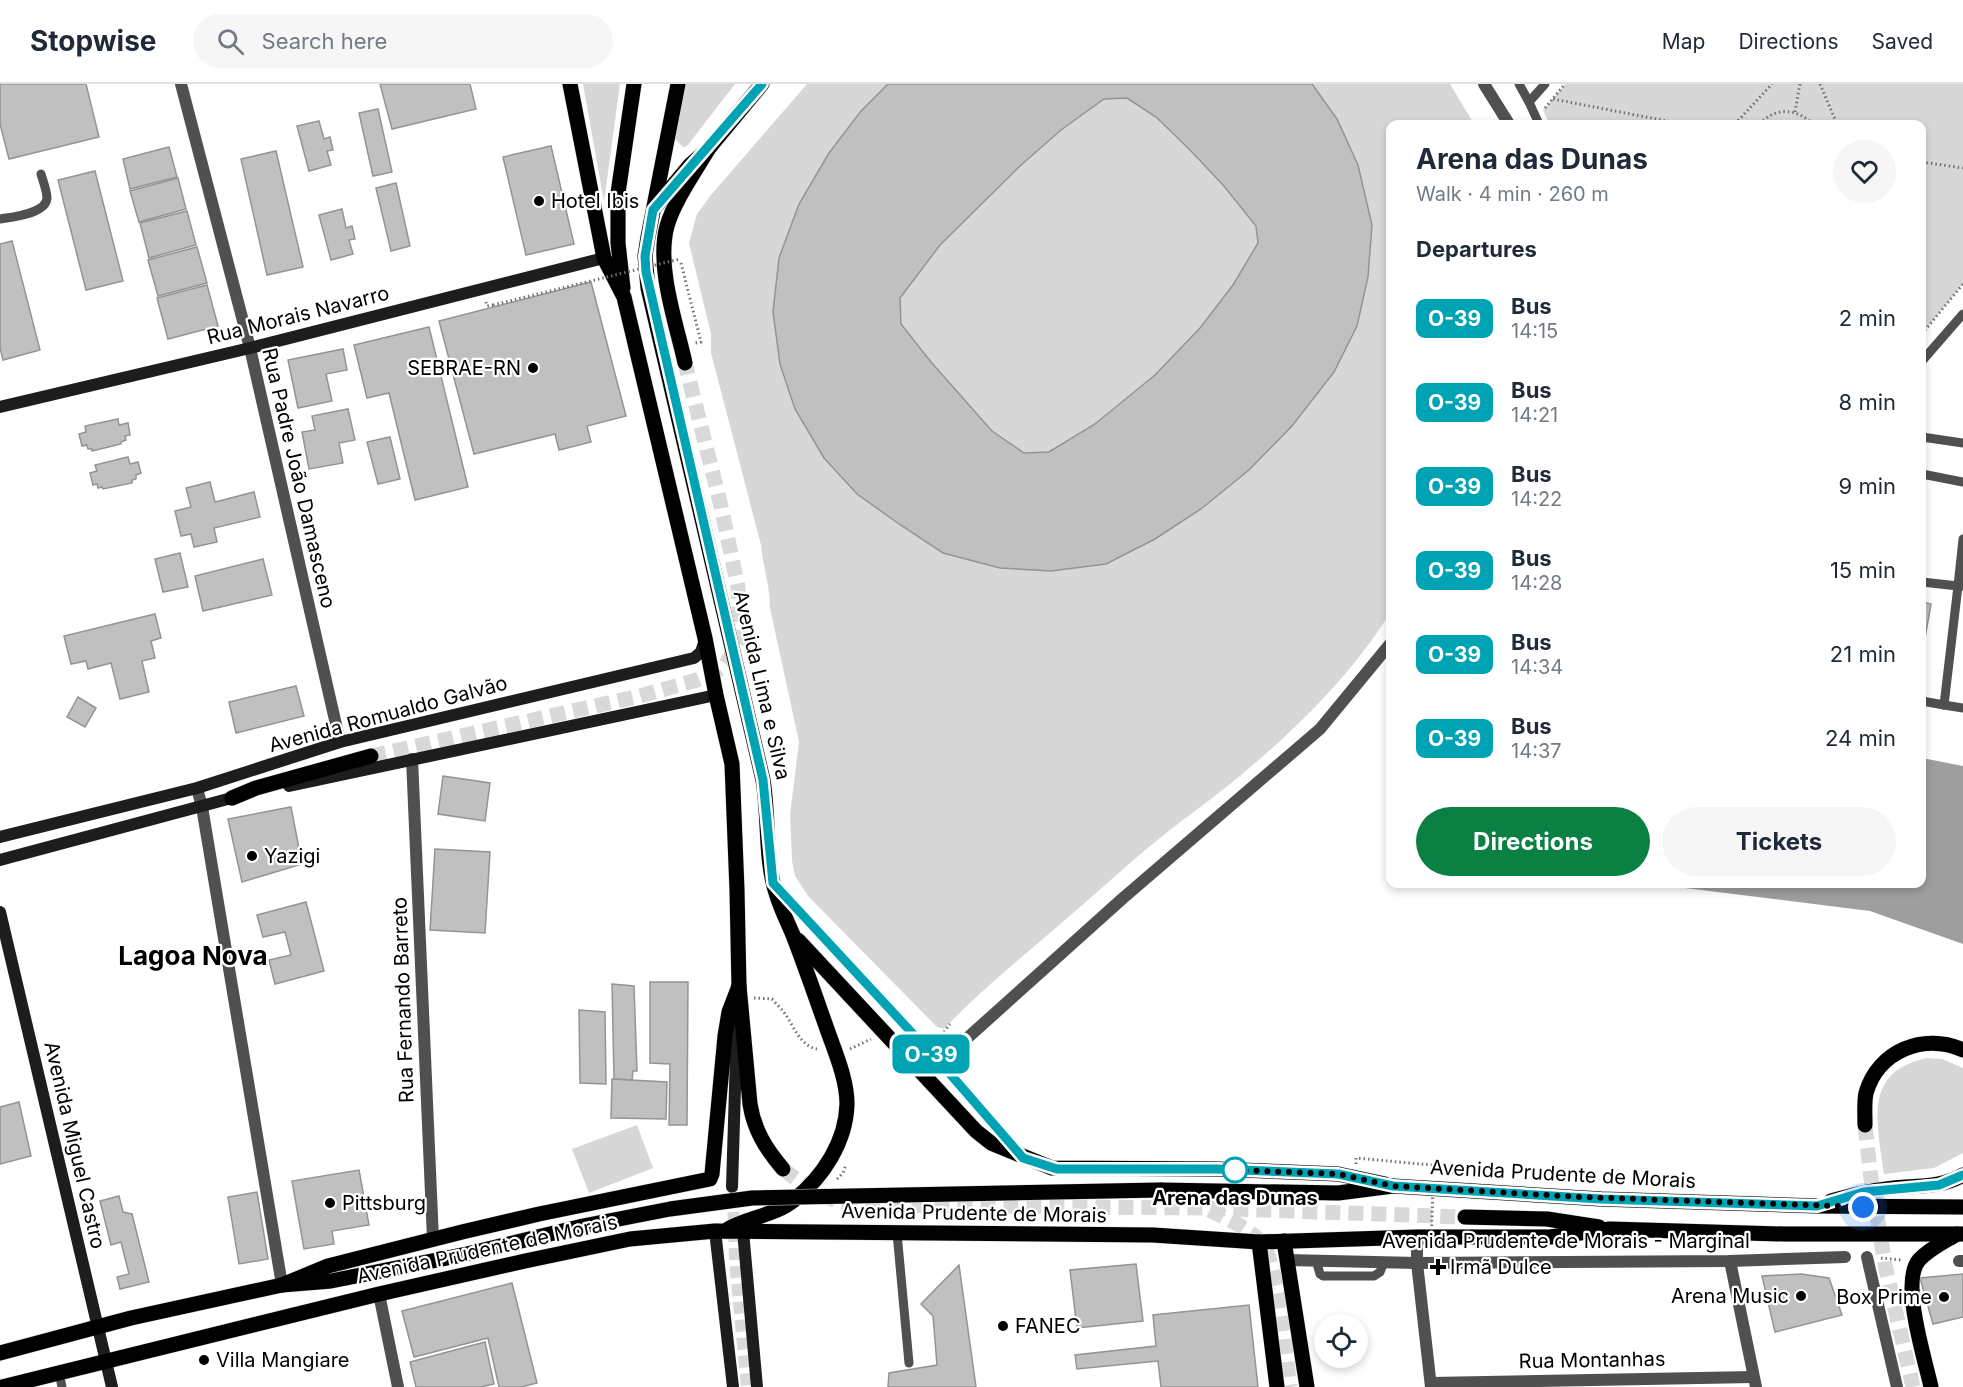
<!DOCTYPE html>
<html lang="en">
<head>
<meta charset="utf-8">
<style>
	body { margin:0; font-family:Inter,sans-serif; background:#f6f6f7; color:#1f2937; height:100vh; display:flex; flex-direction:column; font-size:22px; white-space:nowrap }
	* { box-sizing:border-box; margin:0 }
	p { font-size:20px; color:#747a83 }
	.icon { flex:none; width:33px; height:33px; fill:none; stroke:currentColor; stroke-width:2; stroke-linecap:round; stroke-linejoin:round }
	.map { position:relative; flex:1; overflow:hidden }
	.drawer { position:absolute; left:1386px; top:36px; width:540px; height:768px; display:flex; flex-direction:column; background:#fff; border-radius:12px; box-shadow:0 3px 9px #0003 }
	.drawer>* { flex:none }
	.badge { padding:0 12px; border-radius:9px; font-size:21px; line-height:39px }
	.fabs { position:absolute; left:1314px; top:1230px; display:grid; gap:12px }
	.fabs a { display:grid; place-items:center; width:54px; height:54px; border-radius:50%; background:#fff; box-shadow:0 3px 9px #0003; font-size:30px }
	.you { position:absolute; width:30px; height:30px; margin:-15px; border:4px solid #fff; border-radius:50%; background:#1a73e8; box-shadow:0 0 0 9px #1a73e833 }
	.map>.badge { position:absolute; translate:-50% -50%; box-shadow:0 0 0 3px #fff }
	h2 { padding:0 30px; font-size:22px; line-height:54px }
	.round { display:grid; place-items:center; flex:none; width:63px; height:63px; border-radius:32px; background:#f6f6f7 }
	.overview { display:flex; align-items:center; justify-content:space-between; height:102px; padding:0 30px }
	h1 { font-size:28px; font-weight:700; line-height:45px }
	.cta { display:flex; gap:12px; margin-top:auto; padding:12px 30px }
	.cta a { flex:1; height:69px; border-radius:36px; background:#0b8043; color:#fff; font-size:24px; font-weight:700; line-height:69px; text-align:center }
	.cta a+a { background:#f6f6f7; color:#1f2937 }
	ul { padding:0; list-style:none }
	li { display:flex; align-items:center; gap:18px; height:84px; padding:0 30px }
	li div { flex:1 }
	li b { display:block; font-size:22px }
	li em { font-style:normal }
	li .badge { min-width:66px; font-weight:700; text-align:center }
	header { display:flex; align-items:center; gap:36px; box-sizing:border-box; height:84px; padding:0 30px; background:#fff; border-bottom:2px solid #e0e1e3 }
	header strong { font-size:28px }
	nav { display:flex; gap:33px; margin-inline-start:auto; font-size:21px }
	.search { width:420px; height:54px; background:#f6f6f7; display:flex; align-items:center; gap:15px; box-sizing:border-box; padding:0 21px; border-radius:33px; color:#747a83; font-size:22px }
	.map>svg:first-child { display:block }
</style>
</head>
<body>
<header>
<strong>Stopwise</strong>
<div class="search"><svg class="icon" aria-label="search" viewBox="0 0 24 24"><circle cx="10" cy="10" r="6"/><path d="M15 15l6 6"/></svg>Search here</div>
<nav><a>Map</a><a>Directions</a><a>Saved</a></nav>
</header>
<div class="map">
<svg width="1963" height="1303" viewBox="0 0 1963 1303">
	<rect width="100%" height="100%" fill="#fff"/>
	<g fill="#d7d7d7">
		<path d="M583,0H620L604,118Z"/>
		<path d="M685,0H735L687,62L683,63L675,55Z"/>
		<path d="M807,0H1450L1474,40H1390V529C1349,595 1289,652 1230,700C1208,718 1186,733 1165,750C1128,779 1094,812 1058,842C1019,876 979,907 944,945L937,943L808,812L795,792L792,777L790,731L799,658L770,524C770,502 763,483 761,461L711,269V250L689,159L697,130L711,111Z"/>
		<path d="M1565,0H1963V200L1922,250V40H1549L1543,26Z"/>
		<path d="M1927,974L1942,975L1963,984V1069L1934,1084L1884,1090C1878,1040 1861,988 1927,974Z"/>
		<path d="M637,1041L653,1084L589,1109L572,1065Z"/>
	</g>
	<path fill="#9e9e9e" d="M1922,674L1963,682V860L1870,827L1685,804L1686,800H1922Z"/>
	<g fill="#c0c0c0" stroke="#949494" stroke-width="1.5" fill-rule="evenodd">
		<path d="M0,0H86L99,53L9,75L0,40Z"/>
		<path d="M380,0H470L476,25L392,45Z"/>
		<path d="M888,0H1312L1337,35L1358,81L1372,141L1368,193L1357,242L1334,288L1292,342L1249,386L1201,425L1155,455L1106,480L1051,487L1000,484L943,469L899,440L857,410L824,374L795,325L780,280L773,228L779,174L799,120L829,69L861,27ZM1127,14L1156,33L1190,66L1223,101L1256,142L1258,159L1233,201L1200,244L1155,291L1095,340L1049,368L1024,369L992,347L931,278L901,240L900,214L940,161L1020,82L1061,46L1104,15Z"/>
		<path d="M378,25L392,88L373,92L359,29Z"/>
		<path d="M319,37L324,55L330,53L333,66L327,67L331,81L309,87L297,42Z"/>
		<path d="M551,62L574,160L526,171L503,73Z"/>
		<path d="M169,63L177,93L130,105L123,75Z"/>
		<path d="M276,67L303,183L267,191L241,75Z"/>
		<path d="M95,87L123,197L86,206L58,96Z"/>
		<path d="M178,94L186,125L139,138L130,107Z"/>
		<path d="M396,99L410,162L391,167L376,104Z"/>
		<path d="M342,125L346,144L352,142L355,155L349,156L353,170L331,176L319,131Z"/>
		<path d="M187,127L196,161L149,174L140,139Z"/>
		<path d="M12,157L40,266L3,276L0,264V160Z"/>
		<path d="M197,163L207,199L158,212L148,176Z"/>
		<path d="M591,198L626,332L587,342L591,358L559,366L555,350L474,370L439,237Z"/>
		<path d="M207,201L218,242L168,255L157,214Z"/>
		<path d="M429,243L468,403L415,416L389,309L367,314L354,261Z"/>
		<path d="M343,265L347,286L326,290L332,317L298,324L288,276Z"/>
		<path d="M348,325L355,356L339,359L343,379L309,385L302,348L315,346L312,332Z"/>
		<path d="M118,335L119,341L128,339L130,351L125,352L126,356L121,358V360L92,367V365H88L87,361L82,362L79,350L86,348L85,342Z"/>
		<path d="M390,353L400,395L378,400L367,358Z"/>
		<path d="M128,373L130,380L138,378L141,389L136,391V395L132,396V399L103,405L102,403L98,404L97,400L93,401L90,389L97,387L95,381Z"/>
		<path d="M210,398L215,418L254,408L260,433L214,444L217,458L194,463L191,450L181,452L175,427L191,423L186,404Z"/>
		<path d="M180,469L188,503L163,508L155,475Z"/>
		<path d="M263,475L272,511L203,527L195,492Z"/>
		<path d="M1922,518L1931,520L1922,571Z"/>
		<path d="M155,530L161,554L151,557L155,574L142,577L149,608L120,615L111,579L88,585L86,577L71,580L64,552Z"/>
		<path d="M296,602L304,632L236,649L229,618Z"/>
		<path d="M78,613L96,624L85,643L67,633Z"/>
		<path d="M443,692L490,699L485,737L438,730Z"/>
		<path d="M291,723L302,780L242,798L228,735Z"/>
		<path d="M435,765L490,768L485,849L430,846Z"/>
		<path d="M306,818L324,887L275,900L269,876L291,871L285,848L263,853L257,831Z"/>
		<path d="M650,898H688L687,1041H669L670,980L650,979Z"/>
		<path d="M612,900L634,902L637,987H633L632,996L614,995Z"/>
		<path d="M579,926L605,928L606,1000L580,999Z"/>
		<path d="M612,995L667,998L666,1035L611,1034Z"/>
		<path d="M19,1018L31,1072L0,1080V1023Z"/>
		<path d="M359,1086L369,1141L332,1147L334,1160L304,1165L292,1097Z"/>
		<path d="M257,1108L268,1175L239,1180L228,1113Z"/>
		<path d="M119,1112L123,1128L132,1130L149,1198L120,1205L117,1193L129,1190L121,1158L111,1161L100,1117Z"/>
		<path d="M1136,1180L1143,1237L1077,1244L1070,1186Z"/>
		<path d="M959,1181L976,1303H888L889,1289L937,1281L933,1232L921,1220Z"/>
		<path d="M1801,1190L1829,1194L1842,1231L1775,1248L1762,1192Z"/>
		<path d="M1963,1190V1233L1933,1240L1920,1194Z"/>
		<path d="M512,1199L537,1299L521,1303H499L488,1254L414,1273L402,1227Z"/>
		<path d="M1249,1221L1258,1303H1161L1158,1277L1077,1285L1075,1271L1156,1262L1153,1231Z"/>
		<path d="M485,1258L494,1300L480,1303H416L410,1278Z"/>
	</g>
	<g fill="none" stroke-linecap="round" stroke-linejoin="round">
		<path stroke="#d9d9d9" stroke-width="12" stroke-dasharray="12 6" stroke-linecap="butt" d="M733,1110L735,1177L747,1303"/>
		<g stroke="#d9d9d9" stroke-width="15" stroke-dasharray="15 8" stroke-linecap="butt">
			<path d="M371,672L640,612L697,596L714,589L726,580L737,561L740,549L738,503L720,418L685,279"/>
			<path d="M1865,1041L1871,1095L1885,1181L1913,1303"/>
			<path d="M783,1085C805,1103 824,1115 853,1121L1204,1124L1465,1133"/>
			<path d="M1210,1126C1227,1135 1248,1144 1261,1158C1278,1177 1286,1274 1290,1303"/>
		</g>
		<defs>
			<g id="primary">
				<path d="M570,0L604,174L624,213L705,554L716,611L732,680L737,806L739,902L750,1020C754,1046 766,1065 783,1085"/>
				<path d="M678,0L648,153L645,172L648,204L763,696C769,732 765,776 776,809C780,823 787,837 793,851C805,882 816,914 827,945C835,968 847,995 847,1020C846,1058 823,1093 794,1116C774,1132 749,1133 728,1145"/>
				<path d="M656,122L690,81L709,64L762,0"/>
				<path d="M623,204L618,159V109L634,0"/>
				<path d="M685,279C676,238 656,183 667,142C674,117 696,86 709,64"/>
				<path d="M232,714L256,704L371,672"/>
				<path d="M798,856L976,1047L991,1059L1052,1084L1217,1085L1338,1090L1385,1100"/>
				<path d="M1865,1041C1865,1031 1864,1018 1866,1009C1878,967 1924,948 1963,966"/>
				<path d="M1160,1106L1338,1109L1393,1102L1601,1115L1817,1122L1963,1123"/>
				<path d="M1831,1117C1849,1112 1867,1107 1886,1105C1912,1101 1940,1105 1963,1091"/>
				<path d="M1465,1133L1547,1135L1599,1143"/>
				<path d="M1284,1157L1307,1303"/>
				<path d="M1259,1158L1277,1303"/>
				<path d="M282,1201L328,1182L462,1148L539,1130L710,1095L712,1090L725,952L729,928L739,902"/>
				<path d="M0,1269L131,1234L282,1201L331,1197L467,1170"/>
				<path d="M2,1303L379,1210L525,1177L630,1155L715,1147L1153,1151L1259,1158L1417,1153H1550L1610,1145L1784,1150H1963"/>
				<path d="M1931,1303C1925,1275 1900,1198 1919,1176C1929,1165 1944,1158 1957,1150"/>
			</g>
		</defs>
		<use href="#primary" stroke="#dbdbdb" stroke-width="16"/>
		<g stroke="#727272" stroke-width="3" stroke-dasharray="1.5 3" stroke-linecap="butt">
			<path d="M1820,0L1837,40"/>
			<path d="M1553,15L1682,40"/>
			<path d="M1545,24L1565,0"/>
			<path d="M1795,28L1800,0"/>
			<path d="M1735,40L1772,0"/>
			<path d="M1760,40C1776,22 1797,25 1813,40"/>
			<path d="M1922,78L1963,84"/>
			<path d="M681,179L701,258L695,259"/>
			<path d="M486,218L487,222L493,221"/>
			<path d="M1922,250L1963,200"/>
			<path d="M754,914L772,915C776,920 782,925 785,930C794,942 800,962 817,965"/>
			<path d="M944,948L950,940"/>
			<path d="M850,965L871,955"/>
			<path d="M1356,1080V1074L1452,1083V1091"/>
			<path d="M837,1095L843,1089L846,1081"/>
			<path d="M1881,1174L1901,1176"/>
		</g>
		<g stroke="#505050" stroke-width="9">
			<path d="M1519,0L1529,18"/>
			<path d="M1539,40L1529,18L1545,0"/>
			<path d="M0,135C12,133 46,130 47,114C47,107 43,97 41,90"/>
			<path d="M1922,277L1963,230"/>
			<path d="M1922,353L1963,359"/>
			<path d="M1922,390L1963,398"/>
			<path d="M1963,455L1958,502H1963"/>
			<path d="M1922,498L1958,502L1944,621L1922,617"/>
			<path d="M1944,621L1963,624"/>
			<path d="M897,1149L909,1279"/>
			<path d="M1316,1176L1320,1190L1323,1192H1374L1380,1188L1384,1178"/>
			<path d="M59,1288L62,1303"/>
		</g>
		<g stroke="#505050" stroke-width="12">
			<path d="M181,0L250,264L340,658"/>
			<path d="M1484,0L1509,40"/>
			<path d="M412,675L433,1155"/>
			<path d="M197,704L202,723L282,1201"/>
			<path d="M774,800L951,991L1021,1071"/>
			<path d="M930,969L964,957L1122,815L1320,645L1390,560"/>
			<path d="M951,991L964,957"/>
			<path d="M1417,1153V1179L1431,1303"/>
			<path d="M1867,1173L1897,1303"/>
			<path d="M1287,1176L1417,1179L1730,1177L1845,1173"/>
			<path d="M1730,1177L1756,1303"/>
			<path d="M1959,1177H1963"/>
			<path d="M379,1210L398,1303"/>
			<path d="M1431,1299L1753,1293"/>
		</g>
		<g stroke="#1d1d1d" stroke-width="12">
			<path d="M0,323L250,264L604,174"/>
			<path d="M289,702L716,611"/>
			<path d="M0,753L197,704L340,658L694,574L701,568L705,556"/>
			<path d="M0,776L239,712"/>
			<path d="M0,828L112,1303"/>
			<path d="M732,1103L737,939"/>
			<path d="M715,1147L733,1303"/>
			<path d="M743,1147L757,1303"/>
		</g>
		<use href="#primary" stroke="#000" stroke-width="15"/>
		<defs>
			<path id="primary-bridge" d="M467,1170L583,1142L670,1125L752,1114L1160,1106"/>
		</defs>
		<use href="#primary-bridge" stroke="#dbdbdb" stroke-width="16" stroke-linecap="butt"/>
		<g stroke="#727272" stroke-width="3" stroke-dasharray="1.5 3" stroke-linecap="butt">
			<path d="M493,221L680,175"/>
			<path d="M1431,1160L1433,1104"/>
		</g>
		<use href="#primary-bridge" stroke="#000" stroke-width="15"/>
	</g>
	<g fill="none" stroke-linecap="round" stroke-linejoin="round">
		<defs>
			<path id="line" d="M762,0L653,126L645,172L646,188L763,696L773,799L951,991L1023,1074L1057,1085H1217L1338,1090L1393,1102L1601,1115L1817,1122L1864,1108L1939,1101L1963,1091"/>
		</defs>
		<use href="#line" stroke="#fff" stroke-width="14"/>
		<use href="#line" stroke="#00a3b4" stroke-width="9"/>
		<path stroke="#000" stroke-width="6" stroke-dasharray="0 10.8" d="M1235,1086L1338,1090L1393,1102L1580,1113L1863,1123"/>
	</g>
	<g fill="#000" stroke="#fff" stroke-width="2">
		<circle cx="539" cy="117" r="6"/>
		<circle cx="533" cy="284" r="6"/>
		<circle cx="252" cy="772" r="6"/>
		<circle cx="330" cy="1119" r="6"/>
		<path d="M1435 1174h6v6h6v6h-6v6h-6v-6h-6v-6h6z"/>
		<circle cx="1801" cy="1212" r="6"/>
		<circle cx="1944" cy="1213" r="6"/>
		<circle cx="1003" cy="1242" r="6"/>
		<circle cx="204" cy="1276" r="6"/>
	</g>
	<circle fill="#fff" stroke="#00a3b4" stroke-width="3" cx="1235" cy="1086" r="12"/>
	<g text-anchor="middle" stroke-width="4.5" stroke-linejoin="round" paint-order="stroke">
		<g font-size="20" fill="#000" stroke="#fff" text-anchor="start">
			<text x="551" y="124">Hotel Ibis</text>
			<text x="521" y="291" text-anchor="end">SEBRAE-RN</text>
			<text x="264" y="779">Yazigi</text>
			<text x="342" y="1126">Pittsburg</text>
			<text x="1450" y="1190">Irmã Dulce</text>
			<text x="1789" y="1219" text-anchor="end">Arena Music</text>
			<text x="1932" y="1220" text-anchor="end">Box Prime</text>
			<text x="1015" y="1249">FANEC</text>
			<text x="216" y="1283">Villa Mangiare</text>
		</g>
		<g font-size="20" fill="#000" stroke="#fff">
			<text transform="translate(298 231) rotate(-14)" y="7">Rua Morais Navarro</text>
			<text transform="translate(299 394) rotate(77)" y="7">Rua Padre João Damasceno</text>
			<text transform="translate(762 601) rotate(77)" y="7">Avenida Lima e Silva</text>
			<text transform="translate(388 630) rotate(-15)" y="7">Avenida Romualdo Galvão</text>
			<text transform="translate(403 916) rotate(-92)" y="7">Rua Fernando Barreto</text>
			<text transform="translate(75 1061) rotate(77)" y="7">Avenida Miguel Castro</text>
			<text transform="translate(1563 1090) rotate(3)" y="7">Avenida Prudente de Morais</text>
			<text transform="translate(974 1129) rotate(1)" y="7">Avenida Prudente de Morais</text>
			<text x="1566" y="1164">Avenida Prudente de Morais - Marginal</text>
			<text transform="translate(487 1165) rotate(-12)" y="7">Avenida Prudente de Morais</text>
			<text transform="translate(1592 1276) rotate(-1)" y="7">Rua Montanhas</text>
		</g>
		<g font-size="20" font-weight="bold" fill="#000" stroke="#fff">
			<text x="1235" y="1121">Arena das Dunas</text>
		</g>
		<g font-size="26" font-weight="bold" fill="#000" stroke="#fff">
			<text x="193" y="881">Lagoa Nova</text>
		</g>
	</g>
</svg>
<div class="fabs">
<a><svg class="icon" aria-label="locate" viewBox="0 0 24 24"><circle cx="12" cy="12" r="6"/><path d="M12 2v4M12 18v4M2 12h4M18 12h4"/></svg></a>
</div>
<div class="you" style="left:1863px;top:1123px"></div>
<b class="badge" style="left:931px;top:970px;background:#00a3b4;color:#fff">O-39</b>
<section class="drawer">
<div class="overview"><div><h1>Arena das Dunas</h1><p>Walk · 4 min · 260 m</p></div><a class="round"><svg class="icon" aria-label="heart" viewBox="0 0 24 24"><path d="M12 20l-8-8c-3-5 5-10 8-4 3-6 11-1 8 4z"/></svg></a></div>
<h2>Departures</h2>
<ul>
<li><span class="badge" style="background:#00a3b4;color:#fff">O-39</span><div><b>Bus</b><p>14:15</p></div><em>2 min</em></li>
<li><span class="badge" style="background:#00a3b4;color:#fff">O-39</span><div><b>Bus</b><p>14:21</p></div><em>8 min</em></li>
<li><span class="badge" style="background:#00a3b4;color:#fff">O-39</span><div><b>Bus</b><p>14:22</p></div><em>9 min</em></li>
<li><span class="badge" style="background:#00a3b4;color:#fff">O-39</span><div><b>Bus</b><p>14:28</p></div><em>15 min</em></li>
<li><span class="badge" style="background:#00a3b4;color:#fff">O-39</span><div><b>Bus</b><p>14:34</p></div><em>21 min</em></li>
<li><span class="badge" style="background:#00a3b4;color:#fff">O-39</span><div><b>Bus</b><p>14:37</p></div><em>24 min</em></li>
</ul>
<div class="cta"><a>Directions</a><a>Tickets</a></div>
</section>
</div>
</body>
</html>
